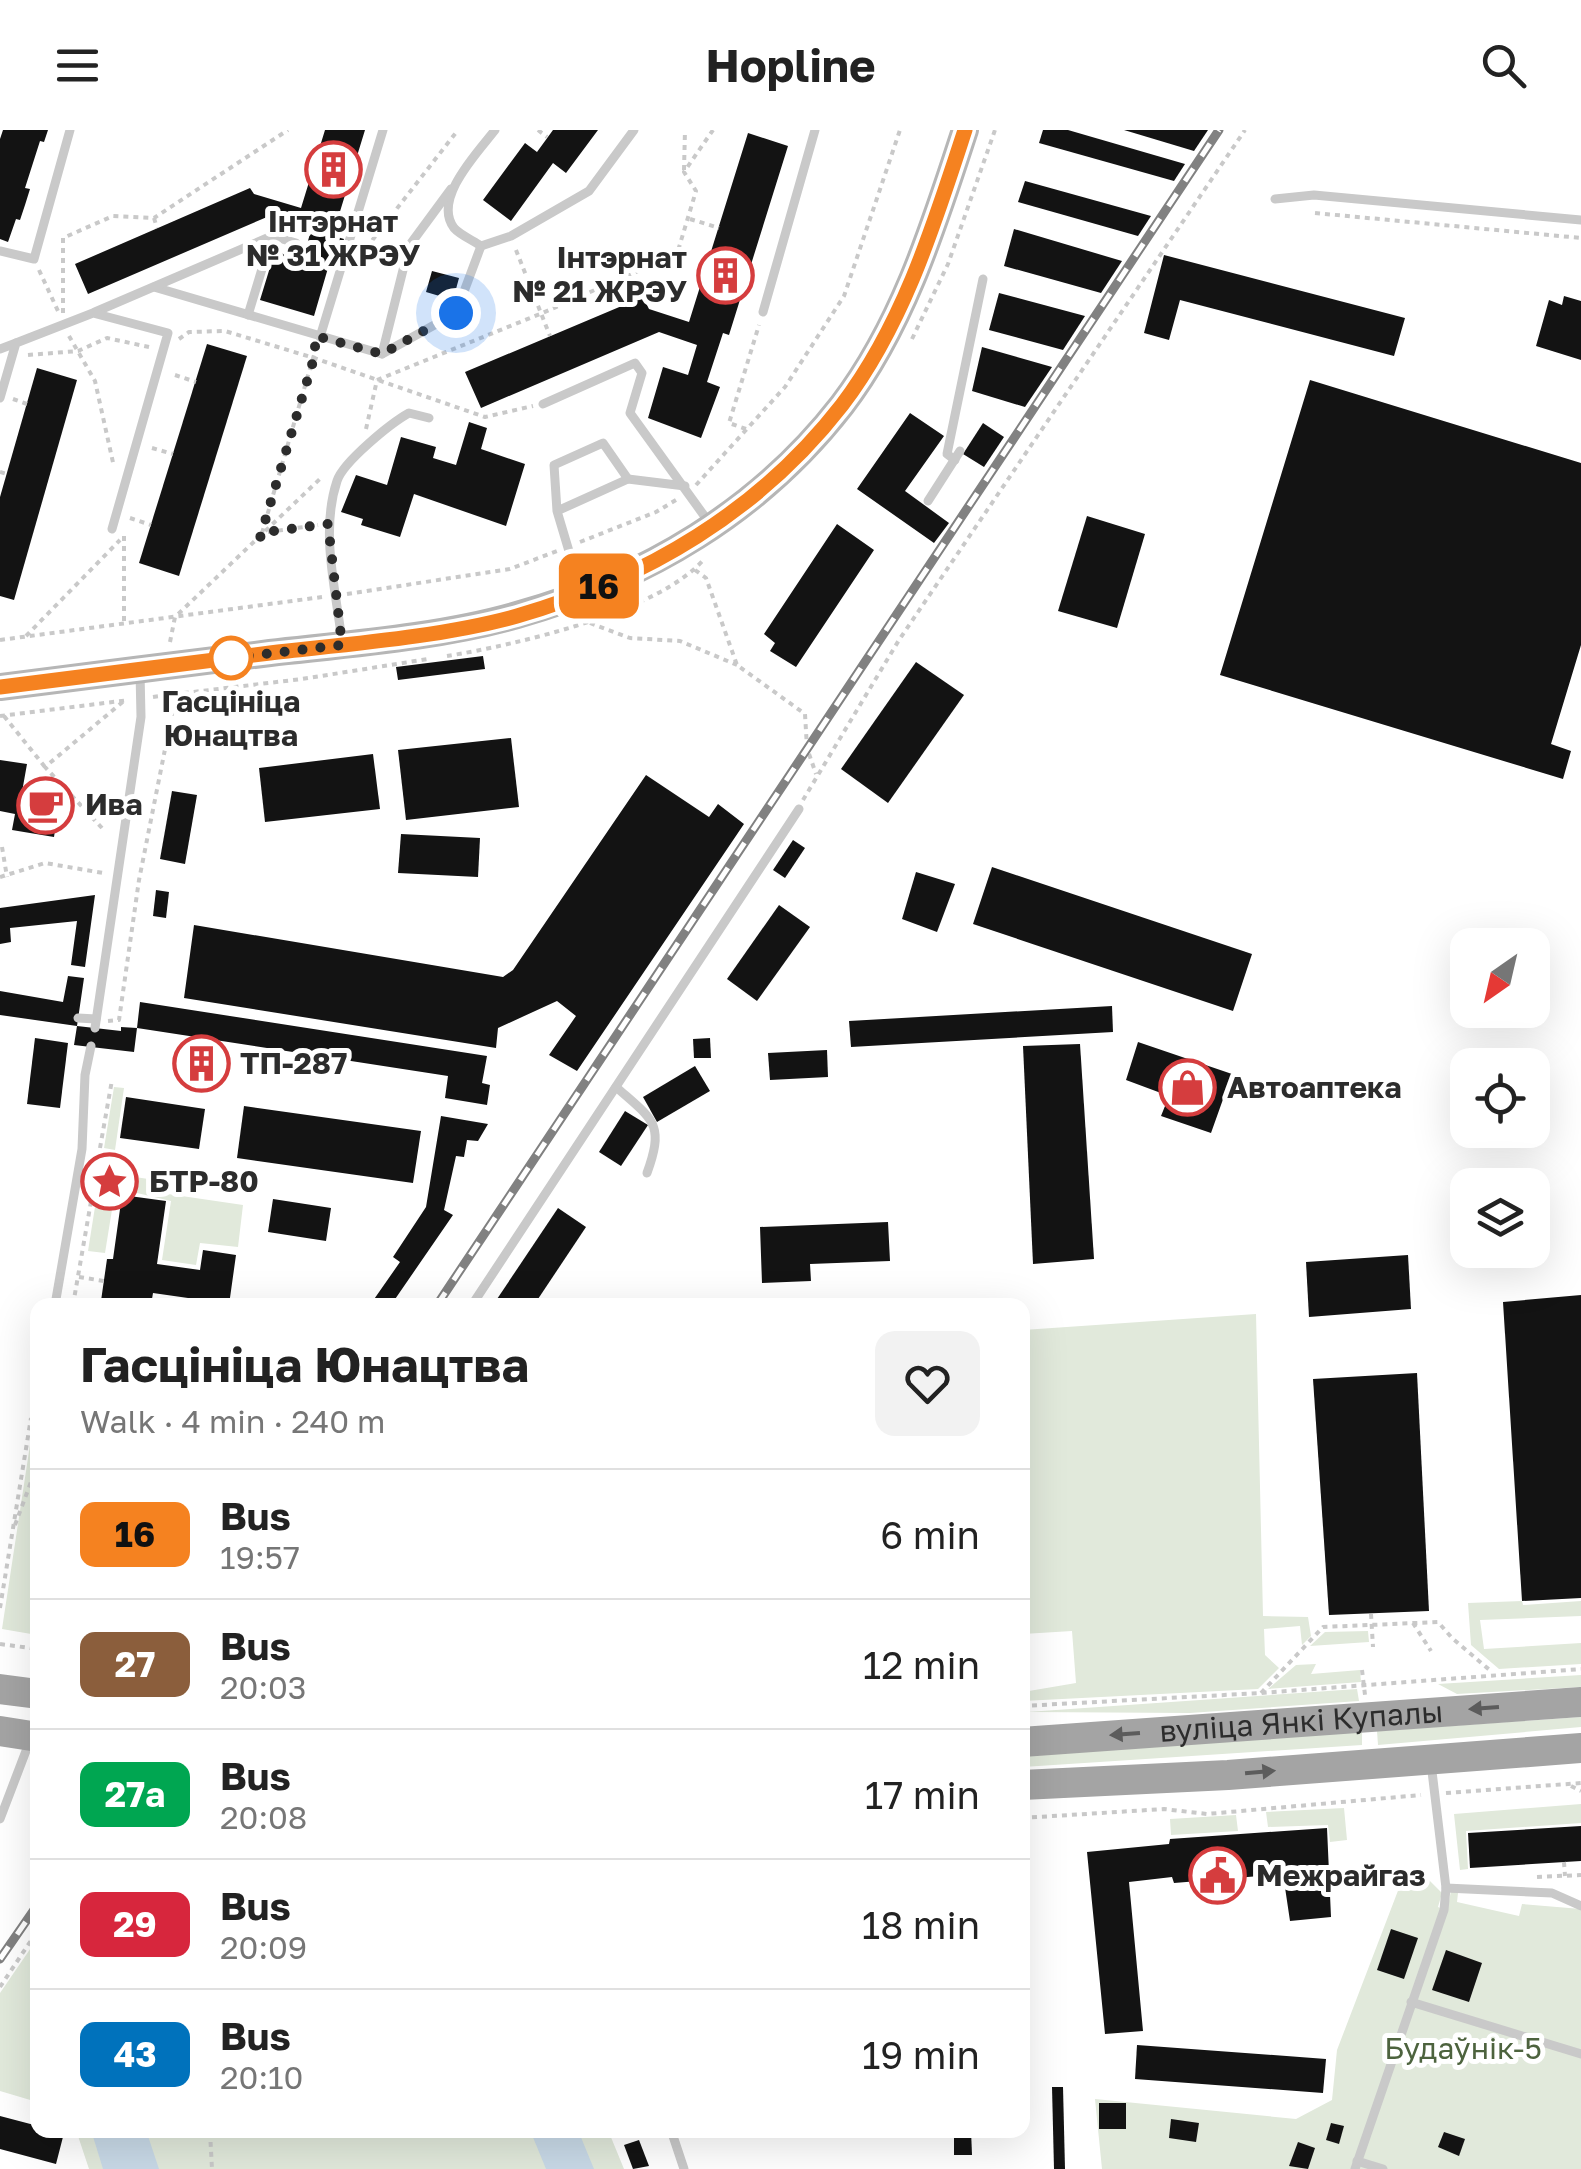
<!DOCTYPE html>
<html lang="en">
<head>
<meta charset="utf-8">
<style>
	body { margin:0; font-family:"Golos Text",sans-serif; background:#f2f2f2; color:#222; height:100vh; display:flex; flex-direction:column; font-size:38px; white-space:nowrap }
	* { box-sizing:border-box; margin:0 }
	p { font-size:32px; color:#767676 }
	.icon { flex:none; width:55px; height:55px; fill:none; stroke:currentColor; stroke-width:2; stroke-linecap:round; stroke-linejoin:round }
	.map { position:relative; flex:1; overflow:hidden }
	.side { position:absolute; left:30px; top:1168px; width:1000px; height:840px; display:flex; flex-direction:column; background:#fff; border-radius:20px; box-shadow:0 10px 40px #0002 }
	.side>* { flex:none }
	.badge { padding:0 20px; border-radius:15px; font-size:35px; line-height:65px }
	.needle { width:65px; rotate:214deg }
	.tools { position:absolute; left:1450px; top:798px; display:grid; gap:20px }
	.tools a { display:grid; place-items:center; width:100px; height:100px; border-radius:20px; background:#fff; box-shadow:0 10px 40px #0002; font-size:50px }
	.you { position:absolute; width:50px; height:50px; margin:-25px; border:8px solid #fff; border-radius:50%; background:#1a73e8; box-shadow:0 0 0 15px #1a73e833 }
	.map>.badge { position:absolute; translate:-50% -50%; box-shadow:0 0 0 5px #fff }
	.round { display:grid; place-items:center; flex:none; width:105px; height:105px; border-radius:20px; background:#f2f2f2 }
	.summary { display:flex; align-items:center; justify-content:space-between; height:170px; padding:0 50px }
	h1 { font-size:48px; font-weight:700; line-height:75px }
	ul { padding:0; list-style:none }
	li { display:flex; align-items:center; gap:30px; height:130px; padding:0 50px; border-top:2px solid #e0e0e0 }
	li div { flex:1 }
	li b { display:block; font-size:38px }
	li em { font-style:normal }
	li .badge { min-width:110px; font-weight:700; text-align:center }
	header { display:flex; justify-content:space-between; align-items:center; height:130px; padding:0 50px; background:#fff; font-size:45px; font-weight:700 }
	.map>svg:first-child { display:block }
</style>
</head>
<body>
<header><svg class="icon" aria-label="menu" viewBox="0 0 24 24"><path d="M4 6h16M4 12h16M4 18h16"/></svg>Hopline<svg class="icon" aria-label="search" viewBox="0 0 24 24"><circle cx="10" cy="10" r="6"/><path d="M15 15l6 6"/></svg></header>
<div class="map">
<svg width="1581" height="2039" viewBox="0 0 1581 2039">
	<rect width="100%" height="100%" fill="#fff"/>
	<g fill="#e1e9db">
		<path d="M114,957L124,958L115,1020L104,1018Z"/>
		<path d="M122,1045L168,1052V1064L243,1075L238,1117L200,1113L196,1135L162,1130L171,1071L120,1059Z"/>
		<path d="M98,1058L115,1061L105,1123L88,1121Z"/>
		<path d="M1256,1184L1263,1486L1308,1487L1311,1506L1302,1515L1300,1496L1264,1499L1265,1525L1279,1538L1258,1559L1023,1571V1562L1076,1553L1072,1501L1023,1504V1200Z"/>
		<path d="M35,1282L38,1406L33,1468L37,1482V1505L2,1499Z"/>
		<path d="M1522,1471L1523,1475L1581,1471V1486L1480,1490L1484,1519L1581,1513V1534L1499,1539L1471,1515L1468,1473Z"/>
		<path d="M1368,1501L1369,1512L1310,1516L1325,1502Z"/>
		<path d="M1316,1534L1311,1544L1360,1540L1361,1552L1268,1559L1296,1535Z"/>
		<path d="M1581,1545V1557L1457,1564L1438,1554Z"/>
		<path d="M1357,1559L1359,1571L1190,1583L1027,1582Z"/>
		<path d="M1581,1587V1597L1378,1615L1377,1601Z"/>
		<path d="M1362,1601V1615L1023,1637V1625Z"/>
		<path d="M1581,1674V1693L1466,1701L1468,1739L1460,1740L1454,1684Z"/>
		<path d="M1344,1678L1347,1710L1330,1712L1328,1695L1268,1697L1266,1682Z"/>
		<path d="M1236,1685L1238,1701L1171,1705L1170,1689Z"/>
		<path d="M1404,1745L1429,1750L1442,1763L1438,1777L1447,1781L1451,1761L1458,1763L1457,1772L1519,1786L1522,1774L1581,1779V2039H1102L1095,1969L1296,1989L1332,1970L1337,1920Z"/>
		<path d="M37,1809V1972L0,1961V1863Z"/>
		<path d="M76,2000H608L624,2039H89Z"/>
	</g>
	<g fill="#c8d9e7">
		<path d="M91,2000H146L159,2039H103Z"/>
		<path d="M530,2000H578L594,2039H546Z"/>
	</g>
	<g fill="#131313">
		<path d="M3,0H48L44,12L40,11L25,58L30,59L25,75L20,90L16,89L8,112L0,109V9Z"/>
		<path d="M325,0H365L338,88H332L327,104L344,109L335,140L328,138L314,186L260,170L275,121L303,129L311,100L267,87L88,164L75,134L250,58L254,64L301,78Z"/>
		<path d="M553,0H598L566,43L553,33L511,91L483,70L525,13L537,22Z"/>
		<path d="M1043,0H1068L1185,34L1174,51L1039,13Z"/>
		<path d="M1124,0H1208L1194,21Z"/>
		<path d="M748,3L788,16L729,205L723,203L707,252L720,257L701,308L648,288L663,237L688,245L697,215L659,202L481,278L465,242L643,167L649,179L689,192Z"/>
		<path d="M1025,51L1151,86L1138,106L1018,72Z"/>
		<path d="M1014,99L1122,131L1101,163L1004,136Z"/>
		<path d="M1164,125L1405,188L1394,226L1180,170L1169,210L1144,203Z"/>
		<path d="M432,141L459,148L453,170L426,162Z"/>
		<path d="M999,163L1085,186L1063,220L989,200Z"/>
		<path d="M1564,166L1581,171V230L1536,216L1549,170L1562,175Z"/>
		<path d="M207,214L247,226L179,446L139,433Z"/>
		<path d="M982,217L1052,237L1025,277L972,261Z"/>
		<path d="M37,238L77,250L14,470L0,466V367Z"/>
		<path d="M1310,250L1581,333V515L1551,614L1571,621L1563,649L1220,545Z"/>
		<path d="M910,283L944,306L905,361L949,393L934,413L857,359Z"/>
		<path d="M469,292L487,298L481,319L525,334L506,396L414,364L400,407L361,395L363,389L341,382L356,345L387,355L401,307L436,317L433,328L456,335Z"/>
		<path d="M983,293L1004,307L984,337L963,324Z"/>
		<path d="M1087,386L1145,404L1117,498L1058,481Z"/>
		<path d="M837,394L874,420L796,537L770,521L775,513L764,504Z"/>
		<path d="M483,526L485,539L398,550L396,537Z"/>
		<path d="M916,532L964,565L888,673L841,639Z"/>
		<path d="M511,608L519,677L406,690L398,620Z"/>
		<path d="M373,624L380,679L265,692L259,638Z"/>
		<path d="M0,630L27,634L22,662L60,668L54,707L12,700L15,684L0,681Z"/>
		<path d="M646,645L709,687L718,674L744,694L577,941L549,925L576,886L557,871L498,898L496,918L184,868L194,795L503,847L513,840Z"/>
		<path d="M172,661L197,665L185,734L160,729Z"/>
		<path d="M401,704L480,708L478,747L398,743Z"/>
		<path d="M793,710L805,718L785,748L773,740Z"/>
		<path d="M992,737L1252,824L1233,881L973,794Z"/>
		<path d="M916,742L955,754L937,802L902,789Z"/>
		<path d="M156,760L169,762L166,788L153,786Z"/>
		<path d="M95,765L85,837L71,835L77,791L10,798L11,812L0,814V778Z"/>
		<path d="M779,775L810,797L757,871L727,849Z"/>
		<path d="M68,846L84,848L77,896L0,885V861L63,872Z"/>
		<path d="M140,872L487,926L482,953L490,955L487,975L445,968L448,946L137,898Z"/>
		<path d="M1112,876L1113,902L851,917L849,891Z"/>
		<path d="M77,896L121,901V897L137,898L134,922L74,915Z"/>
		<path d="M35,908L68,913L60,978L27,974Z"/>
		<path d="M710,908L711,928H694L693,909Z"/>
		<path d="M1138,912L1232,944L1211,1003L1161,986L1169,966L1126,950Z"/>
		<path d="M1080,914L1094,1129L1033,1134L1023,916Z"/>
		<path d="M827,920L828,947L770,950L768,923Z"/>
		<path d="M193,922L213,926L210,945L189,941Z"/>
		<path d="M695,936L710,961L657,992L643,967Z"/>
		<path d="M126,967L205,979L199,1019L120,1008Z"/>
		<path d="M244,976L421,1001L413,1053L237,1028Z"/>
		<path d="M625,981L648,995L621,1036L599,1022Z"/>
		<path d="M441,986L488,994L478,1011L467,1010L464,1027L456,1026L444,1080L453,1085L391,1175H370L400,1132L393,1127L426,1077Z"/>
		<path d="M122,1065L166,1071L157,1134L200,1140L203,1120L236,1125L229,1175H201L202,1170L153,1163L151,1175H107V1172L101,1171L107,1129H113Z"/>
		<path d="M273,1069L331,1078L326,1111L268,1102Z"/>
		<path d="M558,1078L586,1097L534,1175H493Z"/>
		<path d="M888,1092L890,1131L810,1134L811,1151L762,1153L760,1097Z"/>
		<path d="M1408,1125L1411,1179L1309,1187L1306,1132Z"/>
		<path d="M1581,1165V1468L1522,1471L1503,1172Z"/>
		<path d="M1417,1243L1429,1481L1329,1485L1313,1249Z"/>
		<path d="M1581,1696V1731L1470,1738L1468,1703Z"/>
		<path d="M1327,1698L1331,1787L1290,1791L1283,1744L1174,1753L1172,1747L1129,1752L1143,1901L1105,1904L1087,1722L1169,1714L1170,1709Z"/>
		<path d="M1391,1799L1418,1808L1404,1849L1377,1840Z"/>
		<path d="M1446,1820L1482,1833L1469,1872L1432,1860Z"/>
		<path d="M1137,1915L1326,1929L1323,1963L1135,1949Z"/>
		<path d="M1052,1957H1063L1065,2039H1054Z"/>
		<rect x="1099" y="1973" width="27" height="26"/>
		<path d="M0,1986L38,1996V2000L64,2003L56,2034L0,2019Z"/>
		<path d="M1171,1989L1199,1993L1196,2012L1169,2008Z"/>
		<path d="M1331,1993L1344,1996L1339,2014L1326,2010Z"/>
		<path d="M954,2000H971L972,2025H954Z"/>
		<path d="M1444,2002L1465,2009L1459,2026L1438,2017Z"/>
		<path d="M639,2010L649,2036L633,2039L624,2015Z"/>
		<path d="M1298,2012L1315,2018L1308,2039L1289,2036Z"/>
	</g>
	<g fill="none" stroke-linecap="round" stroke-linejoin="round">
		<g stroke="#c9c9c9" stroke-width="4" stroke-dasharray="5 5" stroke-linecap="butt">
			<path d="M538,0L547,7"/>
			<path d="M684,40L685,0"/>
			<path d="M1315,83L1581,108"/>
			<path d="M154,88L157,98"/>
			<path d="M690,89L719,98"/>
			<path d="M516,120L550,206"/>
			<path d="M360,126L458,0"/>
			<path d="M39,140L58,181"/>
			<path d="M63,183V108L113,86L154,88L288,0"/>
			<path d="M69,206L95,251L114,337"/>
			<path d="M179,209L189,202L225,201L314,228L485,287L533,276"/>
			<path d="M912,209L948,134L995,0"/>
			<path d="M28,225L78,221L107,208L149,217"/>
			<path d="M175,245L196,252"/>
			<path d="M377,250L540,184L677,124L696,61L684,42L713,0"/>
			<path d="M13,269L27,274"/>
			<path d="M366,299L377,250"/>
			<path d="M746,299L729,293L759,195"/>
			<path d="M152,318L173,324"/>
			<path d="M0,342L7,344"/>
			<path d="M696,355L785,257L844,166L900,0"/>
			<path d="M130,388L151,395"/>
			<path d="M268,402L318,395"/>
			<path d="M262,403L314,225"/>
			<path d="M124,406V494"/>
			<path d="M580,412L656,382L676,370"/>
			<path d="M695,440L706,448L737,535L805,584L807,618L816,644"/>
			<path d="M347,464L510,439L557,421"/>
			<path d="M590,493L630,508L680,511L737,535"/>
			<path d="M26,506L120,410"/>
			<path d="M0,510L322,467"/>
			<path d="M170,512L175,487L323,346"/>
			<path d="M447,526C515,515 660,482 705,428"/>
			<path d="M153,567L174,564"/>
			<path d="M0,586L129,570"/>
			<path d="M4,586L45,637"/>
			<path d="M803,670L899,510L1245,0"/>
			<path d="M102,698L45,637L125,570"/>
			<path d="M2,717L7,747"/>
			<path d="M0,747L45,733L103,743"/>
			<path d="M108,891L119,890L139,750L176,564L302,549L428,529"/>
			<path d="M100,1018L112,950"/>
			<path d="M79,1147L104,1151"/>
			<path d="M73,1175L97,1037"/>
			<path d="M15,1395L38,1333"/>
			<path d="M0,1478L31,1288"/>
			<path d="M1371,1484L1373,1517"/>
			<path d="M1413,1493L1431,1521"/>
			<path d="M0,1514L38,1519"/>
			<path d="M1362,1540L1365,1565"/>
			<path d="M1261,1563L1323,1497L1438,1492L1452,1508L1492,1542"/>
			<path d="M1022,1576L1261,1563L1581,1539"/>
			<path d="M1571,1656L1581,1661"/>
			<path d="M1446,1663L1581,1653"/>
			<path d="M1022,1688L1164,1679L1207,1684L1421,1665"/>
			<path d="M1564,1732L1565,1746"/>
			<path d="M1537,1747L1581,1745"/>
			<path d="M0,1857L38,1800"/>
			<path d="M210,2002L212,2039"/>
		</g>
		<g stroke="#c9c9c9" stroke-width="9">
			<path d="M495,0C478,22 432,69 454,98C460,105 474,111 481,116L511,106L589,61L634,0"/>
			<path d="M1275,69L1314,65L1581,90"/>
			<path d="M0,121L34,129L70,0"/>
			<path d="M154,157L382,224L456,183L481,116"/>
			<path d="M95,182L272,106L296,113"/>
			<path d="M763,182L815,0"/>
			<path d="M248,185L272,106"/>
			<path d="M320,207L383,0"/>
			<path d="M0,219L16,213"/>
			<path d="M382,224L409,116L451,59"/>
			<path d="M0,268L16,213L93,183L168,203L112,399"/>
			<path d="M543,274L635,233L642,243L630,283L708,391"/>
			<path d="M955,330L947,324L983,149"/>
			<path d="M628,349L685,356"/>
			<path d="M928,371L960,321"/>
			<path d="M557,381L554,335L603,313L628,349L557,381L580,458"/>
			<path d="M342,512C336,460 320,402 337,351C343,332 391,293 409,283L429,288"/>
			<path d="M78,888L96,889"/>
			<path d="M95,898L141,587L140,542"/>
			<path d="M616,957C653,990 665,993 647,1043"/>
			<path d="M55,1175L82,1019L85,945L91,916"/>
			<path d="M472,1175L799,679"/>
			<path d="M38,1276V1277"/>
			<path d="M0,1689L29,1613"/>
			<path d="M1446,1758L1552,1763L1581,1776"/>
			<path d="M1411,1872L1581,1924"/>
			<path d="M671,2000L684,2039"/>
			<path d="M1357,2031L1383,2039"/>
			<path d="M1355,2039L1444,1780L1446,1758L1431,1633"/>
		</g>
		<path stroke="#b6b6b6" stroke-width="28" d="M0,557C90,546 180,534 270,523C349,514 441,507 517,485C645,449 760,381 842,275C903,195 934,95 965,0"/>
		<g stroke="#a4a4a4" stroke-width="30">
			<path d="M0,1559L38,1564"/>
			<path d="M0,1601L38,1607"/>
			<path id="s1" d="M1022,1612L1581,1572"/>
			<path d="M1022,1655L1228,1645L1581,1618"/>
		</g>
		<defs>
			<g id="rail">
				<path d="M437,1175L1219,0"/>
				<path d="M0,1829L38,1774"/>
			</g>
		</defs>
		<use href="#rail" stroke="#818181" stroke-width="9"/>
		<use href="#rail" stroke="#fff" stroke-width="5" stroke-dasharray="15" stroke-linecap="butt"/>
	</g>
	<defs><path id="oneway-solid" d="M-6-.8H1V-3.2L6.5 0L1 3.2V.8H-6Z" transform="scale(2.5)"/></defs>
	<g fill="#5c5c5c">
		<use href="#oneway-solid" transform="translate(1484 1578) rotate(176)"/>
		<use href="#oneway-solid" transform="translate(1125 1604) rotate(176)"/>
		<use href="#oneway-solid" transform="translate(1260 1642) rotate(-5)"/>
	</g>
	<g fill="none" stroke-linecap="round" stroke-linejoin="round">
		<defs>
			<path id="line" d="M0,557C90,546 180,534 270,523C349,514 441,507 517,486C645,449 760,381 842,275C903,195 934,95 965,0"/>
		</defs>
		<use href="#line" stroke="#fff" stroke-width="22"/>
		<use href="#line" stroke="#f58220" stroke-width="15"/>
		<path stroke="#2c2c2c" stroke-width="10" stroke-dasharray="0 18" d="M231,528L342,515L328,394L266,402L260,408L314,228L316,206L382,224L456,183"/>
	</g>
	<defs>
		<symbol id="building-ring" viewBox="-11 -11 22 22"><circle r="9.5" fill="#fff" stroke="#d53d3e" stroke-width="1.5"/><path d="M-4-6H4V6H1V3H-1V6H-4ZM-2.5-4.3h1.7v1.8h-1.7ZM.8-4.3h1.7v1.8H.8ZM-2.5-1h1.7V.8h-1.7ZM.8-1h1.7V.8H.8Z" fill="#d53d3e"/></symbol>
		<symbol id="cafe-ring" viewBox="-11 -11 22 22"><circle r="9.5" fill="#fff" stroke="#d53d3e" stroke-width="1.5"/><path d="M-5.5-4.5H6V0H3Q3 3.5 0 3.5H-2.5Q-5.5 3.5-5.5 0ZM3-3.2v2h1.7v-2ZM-6 4.5H4V6H-6Z" fill="#d53d3e"/></symbol>
		<symbol id="shop-ring" viewBox="-11 -11 22 22"><circle r="9.5" fill="#fff" stroke="#d53d3e" stroke-width="1.5"/><path d="M-5-2.5h2.3a2.7 3.5 0 0 1 5.4 0H5L5.5 6h-11ZM-1.5-2.5h3a1.5 2.3 0 0 0-3 0Z" fill="#d53d3e"/></symbol>
		<symbol id="sight-ring" viewBox="-11 -11 22 22"><circle r="9.5" fill="#fff" stroke="#d53d3e" stroke-width="1.5"/><path d="M0-6L1.8-2.2L6-1.7L2.9 1.2L3.7 5.4L0 3.3L-3.7 5.4L-2.9 1.2L-6-1.7L-1.8-2.2Z" fill="#d53d3e"/></symbol>
		<symbol id="civic-ring" viewBox="-11 -11 22 22"><circle r="9.5" fill="#fff" stroke="#d53d3e" stroke-width="1.5"/><path d="M-.6-6.5H3V-4.5H.6V-3L4-1V1h2V6H-6V1h2V-1L-.6-3ZM-1.2 2.5V6h2.4V2.5Z" fill="#d53d3e"/></symbol>
	</defs>
	<g fill-rule="evenodd">
		<use href="#building-ring" x="302" y="8" width="63" height="63"/>
		<use href="#building-ring" x="694" y="114" width="63" height="63"/>
		<use href="#cafe-ring" x="14" y="644" width="63" height="63"/>
		<use href="#building-ring" x="170" y="902" width="63" height="63"/>
		<use href="#shop-ring" x="1156" y="926" width="63" height="63"/>
		<use href="#sight-ring" x="78" y="1020" width="63" height="63"/>
		<use href="#civic-ring" x="1186" y="1714" width="63" height="63"/>
	</g>
	<circle fill="#fff" stroke="#f58220" stroke-width="5" cx="231" cy="528" r="20"/>
	<g text-anchor="middle" stroke-width="10" stroke-linejoin="round" paint-order="stroke">
		<g font-size="30" font-weight="bold" fill="#2c2c2c" stroke="#fff" text-anchor="start">
			<text x="333" y="102" text-anchor="middle">Інтэрнат<tspan x="333" dy="34">№ 31 ЖРЭУ</tspan></text>
			<text x="687" y="138" text-anchor="end">Інтэрнат<tspan x="687" dy="34">№ 21 ЖРЭУ</tspan></text>
			<text x="85" y="685">Ива</text>
			<text x="240" y="944">ТП-287</text>
			<text x="1227" y="968">Автоаптека</text>
			<text x="149" y="1062">БТР-80</text>
			<text x="1256" y="1756">Межрайгаз</text>
		</g>
		<g font-size="30" font-weight="bold" fill="#2c2c2c" stroke="#fff">
			<text x="231" y="582">Гасцініца<tspan x="231" dy="34">Юнацтва</tspan></text>
		</g>
		<g font-size="30" fill="#2c2c2c" stroke="#fff">
			<text dy="10" stroke="none"><textPath href="#s1" startOffset="280">вуліца Янкі Купалы</textPath></text>
		</g>
		<g font-size="30" fill="#4d633e" stroke="#fff">
			<text x="1463" y="1929">Будаўнік-5</text>
		</g>
	</g>
</svg>
<div class="tools">
<a><svg class="needle" viewBox="-14 -14 28 28"><path d="M0-13l5 13h-10z" fill="#e53935"/><path d="M0 13l5-13h-10z" fill="#767676"/></svg></a>
<a><svg class="icon" aria-label="locate" viewBox="0 0 24 24"><circle cx="12" cy="12" r="6"/><path d="M12 2v4M12 18v4M2 12h4M18 12h4"/></svg></a>
<a><svg class="icon" aria-label="layers" viewBox="0 0 24 24"><path d="M12 4l9 5-9 5-9-5zM3 14l9 5 9-5"/></svg></a>
</div>
<div class="you" style="left:456px;top:183px"></div>
<b class="badge" style="left:599px;top:456px;background:#f58220;color:#111">16</b>
<section class="side">
<div class="summary"><div><h1>Гасцініца Юнацтва</h1><p>Walk · 4 min · 240 m</p></div><a class="round"><svg class="icon" aria-label="heart" viewBox="0 0 24 24"><path d="M12 20l-8-8c-3-5 5-10 8-4 3-6 11-1 8 4z"/></svg></a></div>
<ul>
<li><span class="badge" style="background:#f58220;color:#111">16</span><div><b>Bus</b><p>19:57</p></div><em>6 min</em></li>
<li><span class="badge" style="background:#8b5e3c;color:#fff">27</span><div><b>Bus</b><p>20:03</p></div><em>12 min</em></li>
<li><span class="badge" style="background:#00a651;color:#fff">27а</span><div><b>Bus</b><p>20:08</p></div><em>17 min</em></li>
<li><span class="badge" style="background:#d7263d;color:#fff">29</span><div><b>Bus</b><p>20:09</p></div><em>18 min</em></li>
<li><span class="badge" style="background:#0072bc;color:#fff">43</span><div><b>Bus</b><p>20:10</p></div><em>19 min</em></li>
</ul>
</section>
</div>
</body>
</html>
